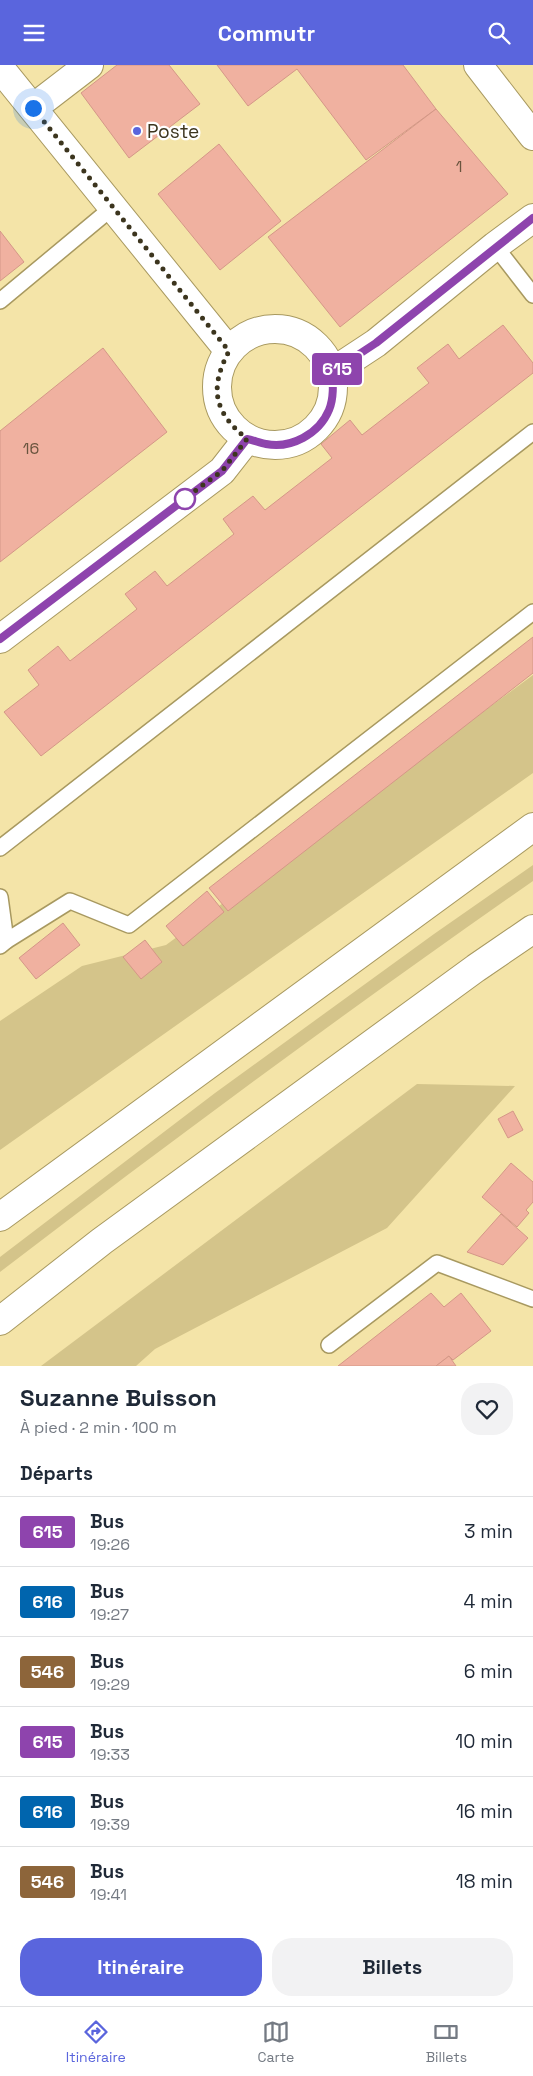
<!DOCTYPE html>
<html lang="fr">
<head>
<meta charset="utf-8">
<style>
	body { margin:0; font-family:"Space Grotesk",sans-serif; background:#f2f2f3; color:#1f2937; height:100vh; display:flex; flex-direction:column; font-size:19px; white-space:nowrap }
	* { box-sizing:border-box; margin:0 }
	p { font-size:16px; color:#747a83 }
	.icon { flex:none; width:28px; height:28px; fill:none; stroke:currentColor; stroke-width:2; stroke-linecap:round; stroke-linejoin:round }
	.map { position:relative; height:1301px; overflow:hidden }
	.details { display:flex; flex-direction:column; background:#fff; flex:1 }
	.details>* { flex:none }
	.badge { padding:0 10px; border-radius:4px; font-size:18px; line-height:32px }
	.you { position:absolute; width:25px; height:25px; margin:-12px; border:4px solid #fff; border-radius:50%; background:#1a73e8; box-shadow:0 0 0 8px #1a73e833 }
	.map>.badge { position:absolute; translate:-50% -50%; box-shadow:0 0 0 2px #fff }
	h2 { padding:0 20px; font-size:19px; line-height:45px }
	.round { display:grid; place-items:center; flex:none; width:52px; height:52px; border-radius:20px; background:#f2f2f3 }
	.overview { display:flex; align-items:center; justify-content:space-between; height:85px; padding:0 20px }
	h1 { font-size:24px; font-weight:600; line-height:38px }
	.primary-button { display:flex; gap:10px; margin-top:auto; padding:10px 20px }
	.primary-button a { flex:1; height:58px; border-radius:20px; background:#5a65dd; color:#fff; font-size:20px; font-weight:600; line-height:58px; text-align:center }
	.primary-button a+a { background:#f2f2f3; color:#1f2937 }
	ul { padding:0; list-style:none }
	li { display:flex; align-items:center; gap:15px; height:70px; padding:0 20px; border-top:1px solid #e0e1e3 }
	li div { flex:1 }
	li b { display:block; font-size:19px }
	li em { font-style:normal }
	li .badge { min-width:55px; font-weight:700; text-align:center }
	header { display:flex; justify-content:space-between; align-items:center; height:65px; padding:0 20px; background:#5a65dd; color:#fff; font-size:22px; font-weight:600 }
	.tabs { display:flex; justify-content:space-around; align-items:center; height:70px; border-top:1px solid #e0e1e3; background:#fff; font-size:14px; color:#747a83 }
	.tabs a { display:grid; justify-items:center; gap:2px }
	.tabs .selected { color:#5a65dd }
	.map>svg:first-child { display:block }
</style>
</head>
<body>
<header><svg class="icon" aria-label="menu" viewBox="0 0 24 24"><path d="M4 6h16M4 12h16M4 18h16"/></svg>Commutr<svg class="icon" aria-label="search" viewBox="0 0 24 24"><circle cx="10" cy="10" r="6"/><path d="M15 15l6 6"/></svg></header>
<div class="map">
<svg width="533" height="1301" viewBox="0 0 533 1301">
	<rect width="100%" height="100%" fill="#f4e4a8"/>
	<g fill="#d4c48a">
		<path d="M533,610V708L0,1085V956L82,901L166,880Z"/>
		<path d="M533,800V816C352,942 175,1073 0,1207V1192L215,1028L434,869Z"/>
		<path d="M417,1019L515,1021L387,1163L155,1284L136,1301H41Z"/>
	</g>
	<g fill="#f0b1a0" stroke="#d49787">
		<path d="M117,0H169L200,39L129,93L81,28Z"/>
		<path d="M217,0H403L436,44L366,95L297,4L248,41Z"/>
		<path d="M436,44L508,129L340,262L268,172Z"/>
		<path d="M219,79L281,156L220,205L158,129Z"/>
		<path d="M0,166L24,197L0,216Z"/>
		<path d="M503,260L533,298V308L41,691L4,647L39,620L28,605L58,581L70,596L137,544L125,529L155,506L167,521L234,469L223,454L253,431L265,445L332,393L321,379L350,355L362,370L429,318L417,303L448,279L459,294Z"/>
		<path d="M103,283L167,367L0,497V366Z"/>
		<path d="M533,572V608L228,846L209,823Z"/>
		<path d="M207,826L224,847L183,881L166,861Z"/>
		<path d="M63,858L80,880L36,914L19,893Z"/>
		<path d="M145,875L162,897L141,914L123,892Z"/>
		<path d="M513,1046L523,1065L508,1073L498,1054Z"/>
		<path d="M511,1098L533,1117V1137L526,1145L529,1148L517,1162L482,1132Z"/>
		<path d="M501,1149L528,1173L503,1200L467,1187Z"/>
		<path d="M431,1228L444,1242L461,1228L491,1266L453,1295L449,1291L436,1301H338Z"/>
		<path d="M449,1291L456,1301H436Z"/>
	</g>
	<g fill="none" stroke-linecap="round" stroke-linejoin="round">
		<defs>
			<g id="lane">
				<path d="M495,181L533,230"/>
				<path d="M0,236L113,142"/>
				<path d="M0,783L533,367"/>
				<path d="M0,832L6,876L0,881"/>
				<path d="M6,876L70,836L129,860L533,547"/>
				<path d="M329,1280L437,1198L533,1234"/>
			</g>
			<g id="street">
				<path d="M478,0L533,71"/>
				<path d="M0,3L229,286"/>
				<path d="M33,43L89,0"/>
				<circle cx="275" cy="322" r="58"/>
				<path d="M332,307L376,278L495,181L533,153"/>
				<path d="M0,574L222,406L247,374"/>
			</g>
			<g id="highway">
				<path d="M0,1152L533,762"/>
				<path d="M0,1256L102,1176L476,903L533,864"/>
			</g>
		</defs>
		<use href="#lane" stroke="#a89960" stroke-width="18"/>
		<use href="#street" stroke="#a89960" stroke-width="30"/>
		<use href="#highway" stroke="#a89960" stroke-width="30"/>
		<use href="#lane" stroke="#fff" stroke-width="15"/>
		<use href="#street" stroke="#fff" stroke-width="28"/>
		<use href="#highway" stroke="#fff" stroke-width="28"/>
	</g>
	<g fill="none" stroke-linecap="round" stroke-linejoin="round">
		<defs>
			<path id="line" d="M0,574L222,406L247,374C253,375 260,378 266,379C291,384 319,369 329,345C334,333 333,319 332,307L376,278L533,153"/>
		</defs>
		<use href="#line" stroke="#fff" stroke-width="11"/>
		<use href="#line" stroke="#8e44ad" stroke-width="8"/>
		<path stroke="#3c351e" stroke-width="5" stroke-dasharray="0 9" d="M33,43L229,286C209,324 214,347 247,374L222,406L180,437L185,434"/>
	</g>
	<circle fill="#5a65dd" stroke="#fff" stroke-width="2" cx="137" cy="66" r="5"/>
	<circle fill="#fff" stroke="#8e44ad" stroke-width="2.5" cx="185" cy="434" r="10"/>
	<g text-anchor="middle" stroke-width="4.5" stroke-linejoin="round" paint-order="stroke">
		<g font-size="16" fill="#69543e">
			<text x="459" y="107">1</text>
			<text x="31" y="389">16</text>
		</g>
		<g font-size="19" fill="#3c351e" stroke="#fff" text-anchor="start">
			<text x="147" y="73">Poste</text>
		</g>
	</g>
</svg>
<div class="you" style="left:33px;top:43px"></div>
<b class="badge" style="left:337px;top:304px;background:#8e44ad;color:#fff">615</b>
</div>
<section class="details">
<div class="overview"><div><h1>Suzanne Buisson</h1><p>À pied · 2 min · 100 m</p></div><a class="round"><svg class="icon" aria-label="heart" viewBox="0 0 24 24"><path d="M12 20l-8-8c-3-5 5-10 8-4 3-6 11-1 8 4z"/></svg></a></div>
<h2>Départs</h2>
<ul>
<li><span class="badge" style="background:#8e44ad;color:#fff">615</span><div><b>Bus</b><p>19:26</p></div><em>3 min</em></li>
<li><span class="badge" style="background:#0065ae;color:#fff">616</span><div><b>Bus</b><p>19:27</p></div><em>4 min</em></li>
<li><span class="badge" style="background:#8d653a;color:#fff">546</span><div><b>Bus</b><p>19:29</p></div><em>6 min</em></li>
<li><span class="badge" style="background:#8e44ad;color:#fff">615</span><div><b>Bus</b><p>19:33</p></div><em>10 min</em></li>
<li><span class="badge" style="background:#0065ae;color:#fff">616</span><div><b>Bus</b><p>19:39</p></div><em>16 min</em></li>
<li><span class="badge" style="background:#8d653a;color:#fff">546</span><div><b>Bus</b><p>19:41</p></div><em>18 min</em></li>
</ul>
<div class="primary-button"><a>Itinéraire</a><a>Billets</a></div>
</section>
<nav class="tabs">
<a class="selected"><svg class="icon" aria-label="directions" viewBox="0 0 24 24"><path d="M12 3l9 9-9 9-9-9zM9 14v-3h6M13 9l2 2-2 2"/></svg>Itinéraire</a>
<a><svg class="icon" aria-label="map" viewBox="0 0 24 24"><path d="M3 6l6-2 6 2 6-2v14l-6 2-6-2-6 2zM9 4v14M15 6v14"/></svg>Carte</a>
<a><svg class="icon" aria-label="tickets" viewBox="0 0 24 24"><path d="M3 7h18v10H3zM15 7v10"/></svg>Billets</a>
</nav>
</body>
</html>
